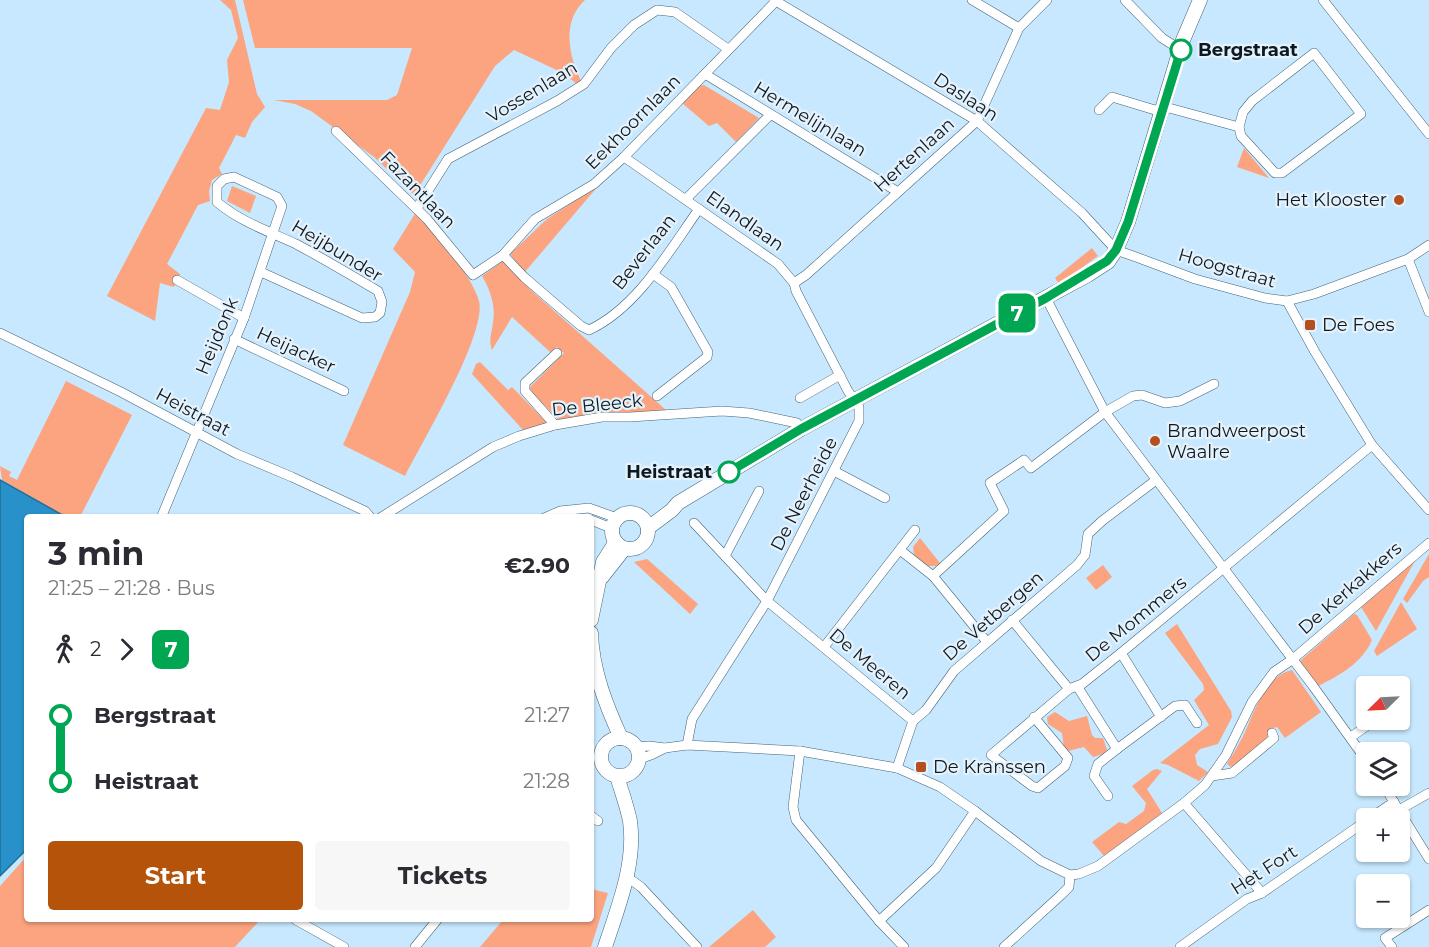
<!DOCTYPE html>
<html lang="en">
<head>
<meta charset="utf-8">
<style>
	body { margin:0; font-family:Montserrat,sans-serif; background:#f7f7f7; color:#2b2b33; height:100vh; display:flex; flex-direction:column; font-size:22px; white-space:nowrap }
	* { box-sizing:border-box; margin:0 }
	p { font-size:20px; color:#7c7c81 }
	.icon { flex:none; width:33px; height:33px; fill:none; stroke:currentColor; stroke-width:2; stroke-linecap:round; stroke-linejoin:round }
	.map { position:relative; flex:1; overflow:hidden }
	.details { position:absolute; left:24px; top:514px; width:570px; height:408px; display:flex; flex-direction:column; background:#fff; border-radius:6px; box-shadow:0 2px 4px #0004 }
	.details>* { flex:none }
	.badge { padding:0 12px; border-radius:9px; font-size:21px; line-height:39px }
	.needle { width:39px; rotate:246deg }
	.controls { position:absolute; left:1356px; top:676px; display:grid; gap:12px }
	.controls a { display:grid; place-items:center; width:54px; height:54px; border-radius:6px; background:#fff; box-shadow:0 2px 4px #0004; font-size:30px }
	.map>.badge { position:absolute; translate:-50% -50%; box-shadow:0 0 0 3px #fff }
	.legs { display:flex; align-items:center; gap:9px; height:66px; padding:0 24px; font-size:20px }
	.legs p { margin-inline-start:auto }
	.headline { display:flex; align-items:center; justify-content:space-between; height:102px; padding:0 24px }
	h1 { font-size:33px; font-weight:700; line-height:45px }
	.cta { display:flex; gap:12px; margin-top:auto; padding:12px 24px }
	.cta a { flex:1; height:69px; border-radius:6px; background:#b45309; color:#fff; font-size:24px; font-weight:700; line-height:69px; text-align:center }
	.cta a+a { background:#f7f7f7; color:#2b2b33 }
	ul { padding:0 24px; list-style:none }
	li { display:flex; align-items:center; gap:21px; height:66px; font-size:22px }
	li i { display:grid; place-items:center; width:9px; height:100%; margin:0 8px; background:currentColor }
	li i::after { content:''; width:15px; height:15px; margin:-8px; border:4px solid; border-radius:50%; background:#fff }
	li p { margin-inline-start:auto }
	li:first-child i { background:linear-gradient(#0000 50%,currentColor 0) }
	li:last-child i { background:linear-gradient(currentColor 50%,#0000 0) }
	.map>svg:first-child { display:block }
</style>
</head>
<body>
<div class="map">
<svg width="1429" height="947" viewBox="0 0 1429 947">
	<rect width="100%" height="100%" fill="#c7e8fe"/>
	<g fill="#fca47f">
		<path d="M220,0H235L257,94L265,107L252,122L245,138L236,135L219,168L222,174L212,180L209,191L210,201L198,205L167,264L180,274L174,287L160,283L155,321L107,296L206,108L220,110L229,82L227,60L238,38L231,10Z"/>
		<path d="M243,0H585C561,22 569,56 581,81L577,84L563,73L514,50L495,66L414,195L374,157L311,111L295,104L274,100H387L397,95L412,48H255Z"/>
		<path d="M704,85L759,118L736,142L717,123L709,126L682,103L697,86Z"/>
		<path d="M1244,148L1269,178L1237,167Z"/>
		<path d="M599,185L524,273L510,254L547,219Z"/>
		<path d="M232,186L256,196L250,213L227,201Z"/>
		<path d="M416,212C434,232 473,277 479,301C487,334 422,442 405,476L343,445L410,292L415,272L393,249Z"/>
		<path d="M1092,248L1098,256L1059,284L1055,278Z"/>
		<path d="M503,261L534,293L666,410L582,416L560,421L528,389L564,353L557,347L550,352L512,317L492,350C488,340 492,333 493,322C496,307 490,289 482,276Z"/>
		<path d="M480,362L508,390L512,387L547,423L523,430L472,374L476,364Z"/>
		<path d="M66,381L132,415L81,515L83,517H66L2,480L0,466L11,472L9,476L17,480Z"/>
		<path d="M920,538L940,563L936,566H926L914,555L913,547Z"/>
		<path d="M1429,554V577L1423,581L1407,603L1403,599Z"/>
		<path d="M647,559L698,604L690,614L634,562Z"/>
		<path d="M1416,559L1376,631L1361,607Z"/>
		<path d="M1103,565L1112,577L1096,590L1086,578Z"/>
		<path d="M1401,602L1417,629L1377,656L1374,651Z"/>
		<path d="M1354,614L1357,615L1372,640C1362,663 1340,675 1318,686L1300,661Z"/>
		<path d="M1177,624L1231,711L1232,717L1218,744L1200,749L1195,755L1197,765L1208,772L1199,781L1168,765L1160,763L1209,725L1194,700L1204,690L1203,684L1165,633Z"/>
		<path d="M1292,670L1321,712L1285,738L1277,727L1270,729L1268,739L1235,765L1231,767L1227,764C1233,754 1240,743 1245,732C1255,710 1265,676 1292,670Z"/>
		<path d="M1055,712L1069,721L1087,716L1092,735L1095,738H1103L1107,750L1103,754L1093,757L1084,747L1068,751L1064,748L1062,733L1048,724L1047,717Z"/>
		<path d="M1157,769L1162,771L1147,789L1162,813L1104,856L1092,842L1119,822L1126,824L1144,811L1146,803L1132,786L1153,770Z"/>
		<path d="M27,856V920H260L235,947H0V886Z"/>
		<path d="M591,889L608,893L591,947H480L503,920H591Z"/>
		<path d="M753,910L776,937L765,947H709Z"/>
	</g>
	<path fill="#2891c9" stroke="#206d97" stroke-width="1.5" d="M0,480L66,517L27,518V849L0,876Z"/>
	<g fill="none" stroke-linecap="round" stroke-linejoin="round">
		<defs>
			<g id="minor">
				<path d="M774,0L977,121L1082,213L1116,250L1136,257L1195,279L1265,298L1287,301L1314,294L1408,259L1429,245"/>
				<path d="M972,0L1019,28"/>
				<path d="M1125,0L1162,38L1181,50"/>
				<path d="M1323,0L1429,134"/>
				<path d="M1314,53L1361,114L1282,173H1275L1241,136L1239,127L1243,112L1252,101Z"/>
				<path d="M705,74L898,192"/>
				<path d="M1099,110L1112,97L1155,110L1169,108L1239,127"/>
				<path d="M336,131L427,219L473,275L503,255L535,219L594,184L624,157L777,0"/>
				<path d="M624,157L778,264L794,283L796,291L848,391L859,407V421L767,601L692,719L687,745"/>
				<path d="M686,199L770,115"/>
				<path d="M417,208L448,159L557,101L584,84L611,48L634,25L657,10L675,12L728,49"/>
				<path d="M503,255L524,277L581,326L589,330C637,308 669,251 699,209"/>
				<path d="M1408,259L1429,312"/>
				<path d="M653,274L671,287L708,352L707,357L657,396"/>
				<path d="M177,280L244,318"/>
				<path d="M794,283L806,275L977,121L1019,28L1047,0"/>
				<path d="M1046,298L1105,412L1313,686L1366,760"/>
				<path d="M1287,301L1315,352L1372,445L1429,510"/>
				<path d="M0,333L121,392L237,454L292,477L365,511L371,518"/>
				<path d="M234,339L344,391"/>
				<path d="M800,398L840,375"/>
				<path d="M555,425L525,391V383L557,353"/>
				<path d="M834,471L885,498"/>
				<path d="M161,518L244,318L282,206L277,197L234,177L224,179L217,186V202C239,221 270,232 296,244C324,259 351,275 378,291L382,302L380,313L375,317L362,318L261,272"/>
				<path d="M380,518L493,447L519,436L555,425L602,417H630L722,411L749,413L797,423L801,429"/>
				<path d="M544,518L560,511L589,508L617,518"/>
				<path d="M591,520L611,528"/>
				<path d="M694,523L767,601L913,721L897,768"/>
				<path d="M900,550L933,576L987,642"/>
				<path d="M725,556L759,491"/>
				<path d="M933,576L1004,511L990,483L1024,460L1031,468L1105,412L1133,396L1142,395L1165,403L1180,401L1214,384"/>
				<path d="M1012,620L1069,689"/>
				<path d="M824,647L915,530"/>
				<path d="M1121,653L1161,717"/>
				<path d="M1077,686L1117,749L1098,764L1094,776L1108,796"/>
				<path d="M1034,717L1068,758L1065,766L1038,788L1032,786L991,755L1069,689L1082,684L1121,653L1372,445"/>
				<path d="M913,721L926,710L954,671L1077,565L1085,555L1088,534L1102,521L1156,480"/>
				<path d="M1351,737L1375,720"/>
				<path d="M636,747L649,746L665,748L687,745L800,751L897,768L940,787L975,811L1041,861L1070,875L1079,874L1098,866L1184,803L1205,785L1226,755L1252,702L1274,672L1293,659L1429,543"/>
				<path d="M1117,749L1175,706L1185,705L1197,723"/>
				<path d="M800,751L793,807L796,820L879,921L904,947"/>
				<path d="M639,759L651,755L665,748"/>
				<path d="M1212,776L1232,773L1274,738L1272,733"/>
				<path d="M1384,786L1429,859"/>
				<path d="M1184,803L1262,893"/>
				<path d="M1399,810L1429,793"/>
				<path d="M591,816L598,821"/>
				<path d="M1369,819L1394,802"/>
				<path d="M627,877L641,887L697,947"/>
				<path d="M296,920L344,947"/>
				<path d="M879,921L936,868L975,811"/>
				<path d="M415,947L437,920"/>
				<path d="M1004,947L1061,895L1069,887L1070,875"/>
				<path d="M1180,947L1247,899L1262,893L1366,821"/>
				<path d="M1392,947L1385,938L1429,910"/>
			</g>
			<g id="secondary">
				<circle cx="630" cy="531" r="18"/>
				<path d="M648,528L672,510L678,503L801,429L1088,275L1108,262L1116,250L1128,222L1183,40L1200,0"/>
				<path d="M602,577L624,549"/>
				<path d="M591,620L603,562L615,543"/>
				<path d="M591,633C592,670 606,705 621,738"/>
				<circle cx="620" cy="757" r="19"/>
				<path d="M605,947C618,907 636,864 630,821C627,806 621,790 617,776"/>
			</g>
		</defs>
		<use href="#minor" stroke="#456275" stroke-width="10"/>
		<use href="#secondary" stroke="#456275" stroke-width="15"/>
		<use href="#minor" stroke="#fff" stroke-width="9"/>
		<use href="#secondary" stroke="#fff" stroke-width="14"/>
	</g>
	<g fill="none" stroke-linecap="round" stroke-linejoin="round">
		<defs>
			<path id="line-1" d="M729,472L801,429L1046,298L1107,261L1116,250L1128,222L1181,50"/>
		</defs>
		<use href="#line-1" stroke="#fff" stroke-width="14"/>
		<use href="#line-1" stroke="#00a651" stroke-width="9"/>
	</g>
	<g fill="#fff" stroke="#00a651" stroke-width="3">
		<circle cx="1181" cy="50" r="10"/>
		<circle cx="729" cy="472" r="10"/>
	</g>
	<g fill="#b4501f" stroke="#e5f2fb" stroke-width="2">
		<circle cx="1399" cy="200" r="6"/>
		<rect x="1304" y="319" width="12" height="12" rx="3"/>
		<circle cx="1155" cy="441" r="6"/>
		<rect x="915" y="761" width="12" height="12" rx="3"/>
	</g>
	<g text-anchor="middle" stroke-width="4.5" stroke-linejoin="round" paint-order="stroke">
		<g font-size="18" font-weight="bold" fill="#0d1921" stroke="#e5f2fb" text-anchor="start">
			<text x="1198" y="56">Bergstraat</text>
			<text x="712" y="478" text-anchor="end">Heistraat</text>
		</g>
		<g font-size="18" fill="#0d1921" stroke="#e5f2fb">
			<text transform="translate(532 92) rotate(-31)" y="6">Vossenlaan</text>
			<text transform="translate(966 97) rotate(33)" y="6">Daslaan</text>
			<text transform="translate(810 119) rotate(31)" y="6">Hermelijnlaan</text>
			<text transform="translate(633 122) rotate(-45)" y="6">Eekhoornlaan</text>
			<text transform="translate(914 155) rotate(-42)" y="6">Hertenlaan</text>
			<text transform="translate(418 190) rotate(46)" y="6">Fazantlaan</text>
			<text transform="translate(745 221) rotate(35)" y="6">Elandlaan</text>
			<text transform="translate(337 251) rotate(31)" y="6">Heijbunder</text>
			<text transform="translate(644 252) rotate(-52)" y="6">Beverlaan</text>
			<text transform="translate(1227 268) rotate(16)" y="6">Hoogstraat</text>
			<text transform="translate(217 336) rotate(-67)" y="6">Heijdonk</text>
			<text transform="translate(296 350) rotate(25)" y="6">Heijacker</text>
			<text transform="translate(597 405) rotate(-6)" y="6">De Bleeck</text>
			<text transform="translate(193 412) rotate(28)" y="6">Heistraat</text>
			<text transform="translate(804 494) rotate(-63)" y="6">De Neerheide</text>
			<text transform="translate(1350 588) rotate(-41)" y="6">De Kerkakkers</text>
			<text transform="translate(993 616) rotate(-41)" y="6">De Vetbergen</text>
			<text transform="translate(1136 619) rotate(-39)" y="6">De Mommers</text>
			<text transform="translate(870 664) rotate(40)" y="6">De Meeren</text>
			<text transform="translate(1264 870) rotate(-33)" y="6">Het Fort</text>
		</g>
		<g font-size="18" fill="#0d1921" stroke="#e5f2fb" text-anchor="start">
			<text x="1387" y="206" text-anchor="end">Het Klooster</text>
			<text x="1322" y="331">De Foes</text>
			<text x="1167" y="437">Brandweerpost<tspan x="1167" dy="21">Waalre</tspan></text>
			<text x="933" y="773">De Kranssen</text>
		</g>
	</g>
</svg>
<div class="controls">
<a><svg class="needle" viewBox="-14 -14 28 28"><path d="M0-13l5 13h-10z" fill="#e53935"/><path d="M0 13l5-13h-10z" fill="#7c7c81"/></svg></a>
<a><svg class="icon" aria-label="layers" viewBox="0 0 24 24"><path d="M12 4l9 5-9 5-9-5zM3 14l9 5 9-5"/></svg></a>
<a>+</a>
<a>−</a>
</div>
<b class="badge" style="left:1017px;top:313px;background:#00a651;color:#fff">7</b>
<section class="details">
<div class="headline"><div><h1>3 min</h1><p>21:25 – 21:28 · Bus</p></div><b>€2.90</b></div>
<div class="legs"><svg class="icon" aria-label="walk" viewBox="0 0 24 24"><circle cx="13" cy="4" r="2"/><path d="M13 8l-2 6 4 7M11 14l-3 7M7 12l3-4h3l4 4"/></svg>2<svg class="icon" aria-label="forward" viewBox="0 0 24 24"><path d="M9 5l7 7-7 7"/></svg><b class="badge" style="background:#00a651;color:#fff">7</b></div>
<ul>
<li><i style="color:#00a651"></i><b>Bergstraat</b><p>21:27</p></li>
<li><i style="color:#00a651"></i><b>Heistraat</b><p>21:28</p></li>
</ul>
<div class="cta"><a>Start</a><a>Tickets</a></div>
</section>
</div>
</body>
</html>
